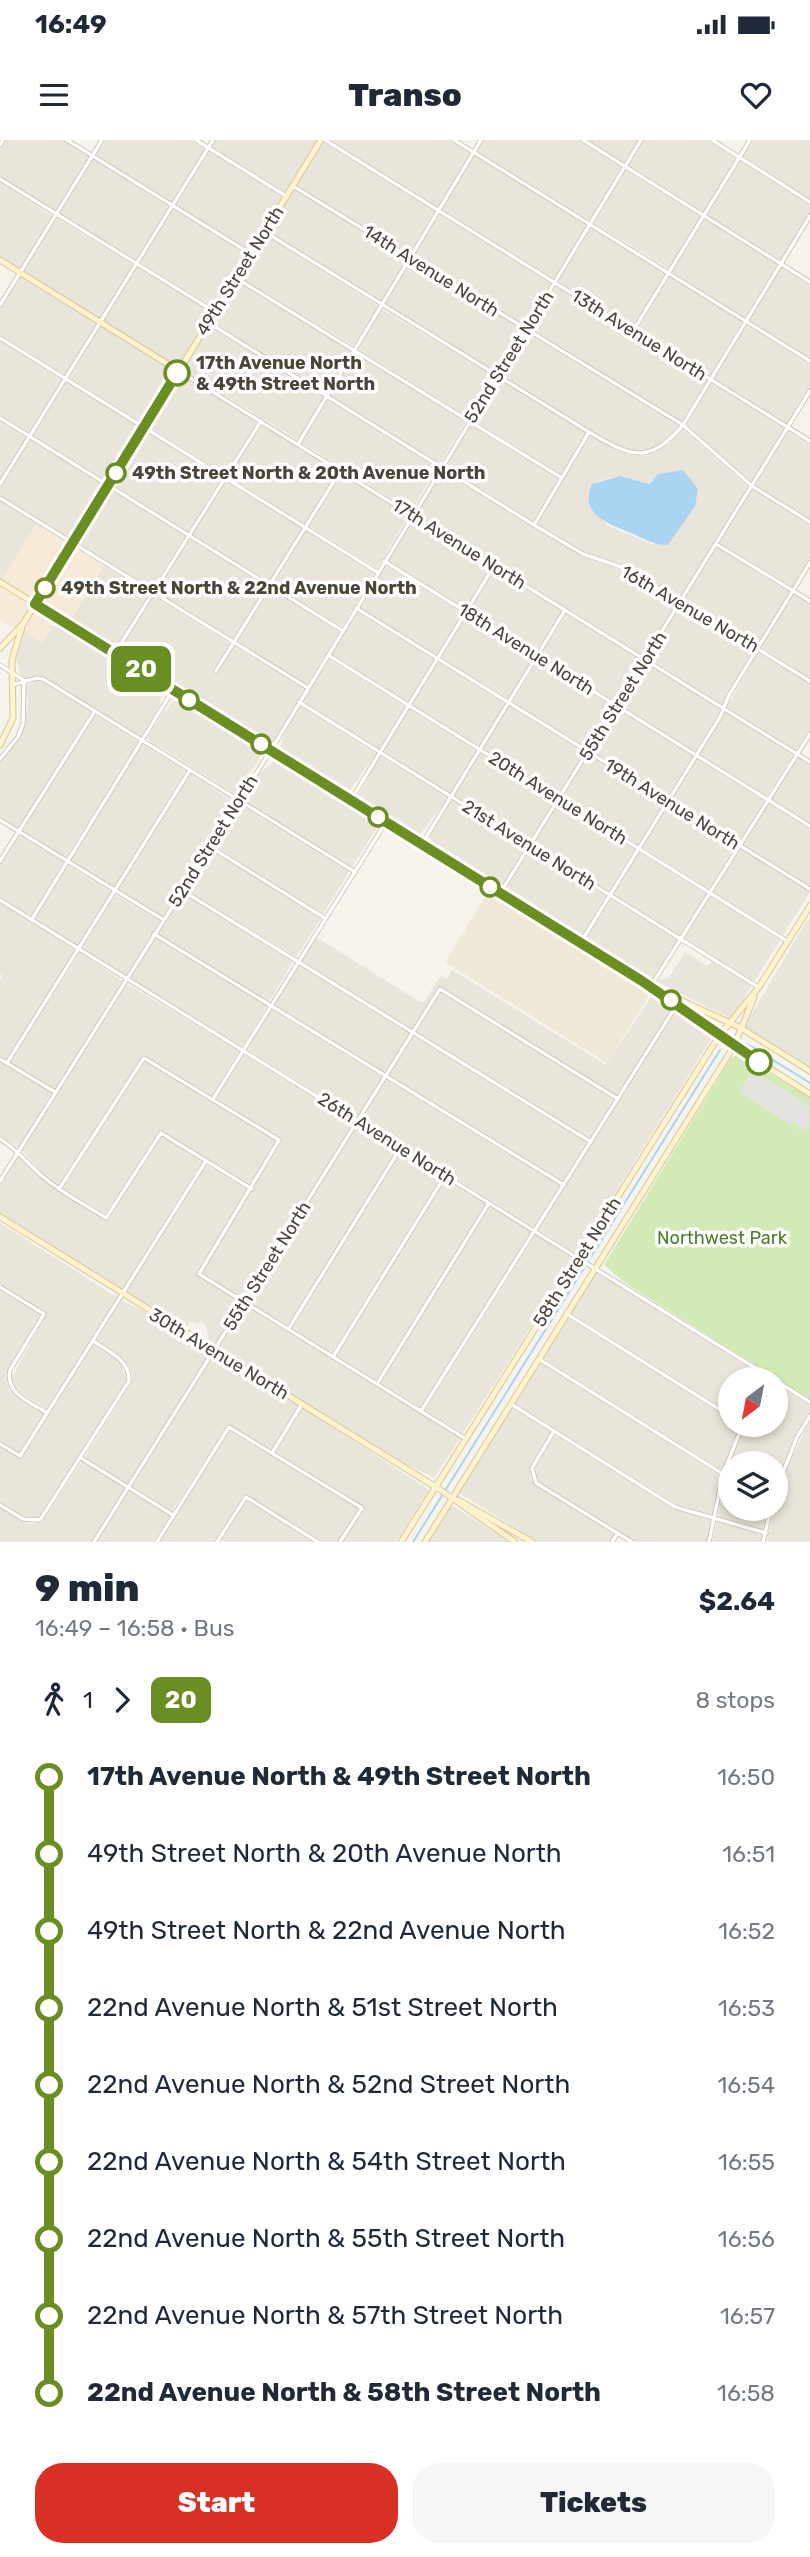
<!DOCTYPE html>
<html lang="en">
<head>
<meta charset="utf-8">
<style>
	body { margin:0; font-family:Rubik,sans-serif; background:#f6f6f7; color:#1f2937; height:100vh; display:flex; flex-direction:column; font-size:26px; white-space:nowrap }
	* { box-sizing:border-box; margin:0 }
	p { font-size:23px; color:#747a83 }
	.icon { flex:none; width:38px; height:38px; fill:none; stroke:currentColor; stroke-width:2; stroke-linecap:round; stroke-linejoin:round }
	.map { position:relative; height:1402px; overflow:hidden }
	.panel { display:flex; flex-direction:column; background:#fff; flex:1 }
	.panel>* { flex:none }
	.badge { padding:0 14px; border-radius:10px; font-size:24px; line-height:46px }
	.needle { width:46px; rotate:212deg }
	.tools { position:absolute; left:718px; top:1227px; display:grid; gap:14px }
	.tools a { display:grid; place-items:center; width:70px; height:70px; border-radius:50%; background:#fff; box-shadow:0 4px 10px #0003; font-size:35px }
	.map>.badge { position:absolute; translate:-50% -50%; box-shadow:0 0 0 4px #fff }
	.legs { display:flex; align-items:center; gap:10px; height:77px; padding:0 35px; font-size:23px }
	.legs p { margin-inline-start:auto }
	.summary { display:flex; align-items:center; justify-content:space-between; height:119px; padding:0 35px }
	h1 { font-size:38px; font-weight:800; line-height:52px }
	.primary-button { display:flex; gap:14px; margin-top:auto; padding:14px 35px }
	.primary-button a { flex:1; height:80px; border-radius:28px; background:#d93025; color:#fff; font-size:28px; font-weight:800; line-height:80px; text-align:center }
	.primary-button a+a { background:#f6f6f7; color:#1f2937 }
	ul { padding:0 35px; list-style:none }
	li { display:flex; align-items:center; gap:24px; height:77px; font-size:26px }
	li i { display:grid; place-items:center; width:10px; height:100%; margin:0 9px; background:currentColor }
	li i::after { content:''; width:18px; height:18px; margin:-9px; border:5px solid; border-radius:50%; background:#fff }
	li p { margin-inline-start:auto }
	li:first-child i { background:linear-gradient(#0000 50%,currentColor 0) }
	li:last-child i { background:linear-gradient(currentColor 50%,#0000 0) }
	.status { display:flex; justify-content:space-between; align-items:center; height:49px; padding:0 35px; background:#fff; direction:ltr }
	.status svg { height:19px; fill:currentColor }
	header { display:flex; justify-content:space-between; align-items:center; height:91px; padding:0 35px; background:#fff; font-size:32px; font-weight:800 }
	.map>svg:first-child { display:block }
</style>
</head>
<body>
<div class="status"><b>16:49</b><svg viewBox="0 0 49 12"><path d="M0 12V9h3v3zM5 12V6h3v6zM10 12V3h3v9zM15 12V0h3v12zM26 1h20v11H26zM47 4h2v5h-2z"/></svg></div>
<header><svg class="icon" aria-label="menu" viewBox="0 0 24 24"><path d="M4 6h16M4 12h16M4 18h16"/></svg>Transo<svg class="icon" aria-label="heart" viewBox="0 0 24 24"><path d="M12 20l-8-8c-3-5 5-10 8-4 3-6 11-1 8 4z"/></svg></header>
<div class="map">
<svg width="810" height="1402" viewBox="0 0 810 1402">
	<rect width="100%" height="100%" fill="#f6f3ec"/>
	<g fill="#eae5da" fill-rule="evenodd">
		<path d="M6,0H62L89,17L55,72L0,36V10Z"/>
		<path d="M105,0H191L205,9L172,62L95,15Z"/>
		<path d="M216,0H319L286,53L212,7Z"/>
		<path d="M330,0H450L470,13L438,67Z"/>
		<path d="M483,0H578L621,27L590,81L477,11Z"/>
		<path d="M588,0H638L624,23Z"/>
		<path d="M643,0H707L736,18L704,72L628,25Z"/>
		<path d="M753,0H810V59L743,16Z"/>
		<path d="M323,2L435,71L409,114L296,45Z"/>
		<path d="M209,11L283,57L250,110L176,65Z"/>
		<path d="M474,15L588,85L554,139L442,69Z"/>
		<path d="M93,19L169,67L136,120L59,74Z"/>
		<path d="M740,21L810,65V72L781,120L707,75Z"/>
		<path d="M625,30L701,77L669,129L594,83Z"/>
		<path d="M0,42L52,76L20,129L0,117Z"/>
		<path d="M294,49L407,119L381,162L268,91Z"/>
		<path d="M173,69L248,115L215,168L140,122Z"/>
		<path d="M439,74L552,143L525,186L413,117Z"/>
		<path d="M56,78L133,125L100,179L24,131Z"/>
		<path d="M705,79L778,124L745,178L672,132Z"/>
		<path d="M592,87L666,134L633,187L558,141Z"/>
		<path d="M265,95L378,166L354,206L239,137Z"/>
		<path d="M411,121L523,190L497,232L385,164Z"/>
		<path d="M137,127L212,173L179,227L104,181Z"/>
		<path d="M782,127L810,145V218L749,180Z"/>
		<path d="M21,135L97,183L65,235L0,195V169Z"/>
		<path d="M670,136L742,182L710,236L637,190Z"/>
		<path d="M237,142L351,211L326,253L212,182Z"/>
		<path d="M556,146L707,240L682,282L529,188Z"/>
		<path d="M382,169L495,237L469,278L358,209Z"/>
		<path d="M101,185L176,231L144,284L69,238Z"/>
		<path d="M746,185L810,224V246L787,284L714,238Z"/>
		<path d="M209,186L323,258L298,300L183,230Z"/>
		<path d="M527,193L679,286L666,301L646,311L628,310L591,290L501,235Z"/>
		<path d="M0,201L62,240L29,293L0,275Z"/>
		<path d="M355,213L466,282L440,324L330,256Z"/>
		<path d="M180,234L257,282L224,334L148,286Z"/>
		<path d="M499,239L586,293L561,334L473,280Z"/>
		<path d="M66,242L141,288L108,342L33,296Z"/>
		<path d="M711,243L784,288L751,342L686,284Z"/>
		<path d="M327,260L437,328L411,371L302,303Z"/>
		<path d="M0,282L26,298L0,339Z"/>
		<path d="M261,285L338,331L305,384L228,336Z"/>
		<path d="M470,285L558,339L533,382L444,326Z"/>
		<path d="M683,289L748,347L680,458L628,427L584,412L537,384L590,296L626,314L646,316L669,304ZM683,330L654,405L606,385L588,353L592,344L605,339L620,336L651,344L658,334Z"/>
		<path d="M145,291L221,338L188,392L112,344Z"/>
		<path d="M788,291L810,304V379L755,345Z"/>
		<path d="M30,300L105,346L72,400L0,355V348Z"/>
		<path d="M441,331L582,416L625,432L677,462L644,516L415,374Z"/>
		<path d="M342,334L408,376L377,428L309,386Z"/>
		<path d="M225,341L303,388L270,442L192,394Z"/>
		<path d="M109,349L185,396L152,449L76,402Z"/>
		<path d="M752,349L810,385V418L793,447L719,403Z"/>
		<path d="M0,361L37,384L1,440L0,439Z"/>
		<path d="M412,378L491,427L465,469L387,420Z"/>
		<path d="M306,391L374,433L342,487L274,445Z"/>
		<path d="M189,399L267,447L233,499L156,452Z"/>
		<path d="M717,407L790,452L757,505L684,460Z"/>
		<path d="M384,425L462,473L437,515L359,467Z"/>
		<path d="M104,426L149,454L115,510L69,482Z"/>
		<path d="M495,430L562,471L536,513L469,471Z"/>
		<path d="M271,449L339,492L307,545L237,502Z"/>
		<path d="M794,454L810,464V538L761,507Z"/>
		<path d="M153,456L230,504L213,532L216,534L234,506L305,550L271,607L119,512Z"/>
		<path d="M681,465L754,509L723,565L648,518Z"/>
		<path d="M356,472L434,520L408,562L331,514Z"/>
		<path d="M566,474L642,520L616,562L540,515Z"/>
		<path d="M466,476L534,517L508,559L441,518Z"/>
		<path d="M57,480L161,549L160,565L141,597L44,537L37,535L26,539L21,536L16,517L23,491Z"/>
		<path d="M758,512L810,544V590L796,610L727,567Z"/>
		<path d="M328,519L405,567L379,609L302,561Z"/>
		<path d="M538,520L613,567L587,608L512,562Z"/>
		<path d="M438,522L505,564L479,606L412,565Z"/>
		<path d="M646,523L721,570L695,612L620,565Z"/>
		<path d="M39,540L91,572L18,688L0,677V622L19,599L25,584L28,563L25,547Z"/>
		<path d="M174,561H180L260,610V617L236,654L150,601L148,597L162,575Z"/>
		<path d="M300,566L376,614L349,651L280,610L284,594Z"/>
		<path d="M509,566L585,613L558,655L483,609Z"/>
		<path d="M409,569L476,611L450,653L383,612Z"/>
		<path d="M617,569L693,616L667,657L591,611Z"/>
		<path d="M725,572L793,615L767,656L699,614Z"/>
		<path d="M95,575L138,602L66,718L22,691Z"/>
		<path d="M142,604L186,631L114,748L70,720Z"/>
		<path d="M480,613L555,660L529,702L454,656Z"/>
		<path d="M589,615L664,662L638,705L562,658Z"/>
		<path d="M380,616L448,658L420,694L416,695L360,660L359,654Z"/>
		<path d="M797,617L810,625V683L771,659Z"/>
		<path d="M697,619L764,661L739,702L671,660Z"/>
		<path d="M276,620L381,681L352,727L245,661V656L260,633Z"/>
		<path d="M190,633L234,662L163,777L118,750Z"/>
		<path d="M452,660L527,707L501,748L432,705L430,696Z"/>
		<path d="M559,662L635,709L609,752L533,705Z"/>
		<path d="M768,663L810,689V746L743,704Z"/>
		<path d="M668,664L736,706L709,749L642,707Z"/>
		<path d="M244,667L349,732L323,774L213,705L239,668Z"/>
		<path d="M19,695L63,722L32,776L0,757V725Z"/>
		<path d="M740,708L810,752L783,795L713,752Z"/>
		<path d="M210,709L321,778L296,817L187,750Z"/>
		<path d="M531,709L606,756L581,798L505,751Z"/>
		<path d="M639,712L706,754L680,796L613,754Z"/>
		<path d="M67,725L111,752L78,806L35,778Z"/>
		<path d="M184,754L293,822L269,862L158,794Z"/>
		<path d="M115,755L160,781L126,837L82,809Z"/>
		<path d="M710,756L780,800L754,842L684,798Z"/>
		<path d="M610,759L677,800L653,839L585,800Z"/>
		<path d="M0,763L76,811L6,920L0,916V841L3,836L0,834Z"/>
		<path d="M808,779L810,780V928L744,887Z"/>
		<path d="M316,797L420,862H424L441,835L447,839L452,830L606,925L652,856L672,869L617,956L440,846L412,889L300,820Z"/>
		<path d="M155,798L267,866L242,907L130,839Z"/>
		<path d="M685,812L707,826L712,822L751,846L731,879L657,841L669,838Z"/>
		<path d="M80,813L123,841L55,949L10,922Z"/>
		<path d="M297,824L410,894L385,933L273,864Z"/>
		<path d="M127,844L239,911L212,956L143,915L59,1045L42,1032L22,1010Z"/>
		<path d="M441,853L614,960L590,998L416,892Z"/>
		<path d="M271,869L382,937L357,977L246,909Z"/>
		<path d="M676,871L713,896L577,1114L538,1089Z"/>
		<path d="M414,896L587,1003L563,1041L389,935Z"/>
		<path d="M243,914L354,982L244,1159L202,1133L282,1000L216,958Z"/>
		<path d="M144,921L276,1001L251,1045L161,990L105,1074L63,1048Z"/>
		<path d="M0,922L52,953L19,1007L0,996Z"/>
		<path d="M386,939L560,1046L534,1087L361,980Z"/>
		<path d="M358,984L397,1010L288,1186L247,1161Z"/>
		<path d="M161,996L202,1022L121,1151L0,1077V1046L19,1015L56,1050L106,1081Z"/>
		<path d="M401,1012L441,1037L332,1213L292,1188Z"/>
		<path d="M206,1025L248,1050L196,1135L241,1163L213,1207L206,1202L209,1195L203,1181L197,1184L191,1181L183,1189L125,1153Z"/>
		<path d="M445,1039L486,1064L376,1240L336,1215Z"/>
		<path d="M490,1066L532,1091L421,1267L380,1242Z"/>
		<path d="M0,1083L115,1156L119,1155L47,1269L19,1252L11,1239L47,1173L0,1144Z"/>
		<path d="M536,1094L575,1118L463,1293L425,1270Z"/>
		<path d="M596,1132L766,1238L765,1239H730V1273L571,1173Z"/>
		<path d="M0,1151L41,1175L8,1230L6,1239L9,1250L44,1274L20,1313L0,1301Z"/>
		<path d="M123,1157V1161L150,1174L153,1180L207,1212H210L128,1344L85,1317L132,1241V1232L124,1219L96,1201Z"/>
		<path d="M245,1166L460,1298L434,1338L392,1317L217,1210Z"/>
		<path d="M568,1178L730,1279V1284L740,1285L722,1330L543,1218Z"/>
		<path d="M93,1205L120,1222L127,1241L46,1371L39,1377L24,1376L0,1362V1307L21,1319Z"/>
		<path d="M214,1214L299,1265L272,1310L228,1284L172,1371L132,1346Z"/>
		<path d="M540,1222L720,1336L714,1376L676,1364L514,1263Z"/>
		<path d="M775,1244L810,1265V1271L795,1296L775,1345V1323H730V1368L769,1369L764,1390L718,1377L725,1335L735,1309L745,1285L775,1284Z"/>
		<path d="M303,1268L429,1350L396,1402H343L365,1367L276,1312Z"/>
		<path d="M512,1268L551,1292L530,1327V1339L614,1394L610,1402H538L458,1352Z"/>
		<path d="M810,1280V1402H766L785,1332Z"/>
		<path d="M229,1291L359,1369L338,1402H323L245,1354L214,1402H159Z"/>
		<path d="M555,1295L673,1369L713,1381L707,1402H636L538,1341L534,1328Z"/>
		<path d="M82,1322L125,1348L91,1402H0V1368L30,1384L42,1381Z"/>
		<path d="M129,1351L170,1376L154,1402H97Z"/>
		<path d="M246,1360L313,1402H225L221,1400Z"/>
		<path d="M451,1365L510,1402H427Z"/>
		<path d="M717,1382L763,1395L761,1402H712Z"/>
	</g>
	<g fill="#f7ead8">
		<path d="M37,384L69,404L35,460L1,440Z"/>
		<path d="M73,407L104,426L69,482L39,463Z"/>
		<path d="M0,445L32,465L15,490L0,480Z"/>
		<path d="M36,467L57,480L42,503L23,491Z"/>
	</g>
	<path fill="#efe8d6" d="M488,753L650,854L607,923L445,822Z"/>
	<path fill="#d2eab5" d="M737,914L810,958V1259L625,1143L604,1125L731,918Z"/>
	<path fill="#e5e3e0" d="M751,933L757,937L759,934L810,966L808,990L805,988L802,992L798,989L799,985L793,981L791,985L739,952Z"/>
	<path fill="#a9d4f2" d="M683,330L698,349L695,366L668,405C653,405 645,399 631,393C609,384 578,374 592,344L620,336L650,344L658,334Z"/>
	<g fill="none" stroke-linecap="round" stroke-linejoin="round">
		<g stroke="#a9d4f2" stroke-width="2">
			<path d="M747,904L810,943"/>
			<path d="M413,1402L720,910"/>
		</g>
		<defs>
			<g id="street">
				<path d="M67,0L251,114"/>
				<path d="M196,0L286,56"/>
				<path d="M325,0L810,301"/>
				<path d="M454,0L810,221"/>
				<path d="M583,0L810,142"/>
				<path d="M712,0L810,62"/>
				<path d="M0,5L3,0"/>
				<path d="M0,39L215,172"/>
				<path d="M293,46L683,285L752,346L810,382"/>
				<path d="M265,92L589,292C631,317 649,325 683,285L810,76"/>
				<path d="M236,138L562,338"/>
				<path d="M0,165L102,0"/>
				<path d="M209,183L534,385L583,414L627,429L810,541"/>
				<path d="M633,191L750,0"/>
				<path d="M0,198L377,432"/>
				<path d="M179,231L810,622"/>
				<path d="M0,278L343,491"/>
				<path d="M298,304L481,0"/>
				<path d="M0,344L213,0"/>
				<path d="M0,358L308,548"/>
				<path d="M534,385L589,292"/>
				<path d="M716,404L810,461"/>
				<path d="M384,421L810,686"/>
				<path d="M356,468L810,749"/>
				<path d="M115,513L261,281"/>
				<path d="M328,515L787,801"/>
				<path d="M0,525L25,541"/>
				<path d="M216,531L341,330"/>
				<path d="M12,545L37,538L43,539L355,732"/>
				<path d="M299,562L758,847"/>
				<path d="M0,619L18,597L23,584L24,543"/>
				<path d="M351,660L494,426"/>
				<path d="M0,680L164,780"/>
				<path d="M422,704L565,470"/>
				<path d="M209,706L323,777"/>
				<path d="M0,721L95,571"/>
				<path d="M183,751L591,1002"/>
				<path d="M501,752L810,251"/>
				<path d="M0,760L773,1239"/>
				<path d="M32,779L173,550"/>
				<path d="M154,794L564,1045"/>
				<path d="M581,802L720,577L729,555L810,423"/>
				<path d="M651,846L810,594"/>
				<path d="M0,919L55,952"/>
				<path d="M7,923L190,630"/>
				<path d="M213,959L386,682"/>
				<path d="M0,999C17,1009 26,1022 41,1035C60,1052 84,1064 106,1078L161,993L252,1049"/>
				<path d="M0,1041L271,610L641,0"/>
				<path d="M59,1049L144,918L279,1000L199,1134L466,1299"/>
				<path d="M0,1147L44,1174L10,1230C5,1254 30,1262 47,1273"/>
				<path d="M567,1174L730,1276"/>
				<path d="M289,1188L400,1009"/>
				<path d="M333,1217L445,1036"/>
				<path d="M539,1219L723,1334"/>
				<path d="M775,1240L810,1262"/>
				<path d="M377,1244L489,1063"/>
				<path d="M511,1264L675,1367L766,1393"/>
				<path d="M421,1271L676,866"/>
				<path d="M554,1291L532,1328L536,1343L632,1402"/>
				<path d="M0,1304L20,1316L206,1021"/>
				<path d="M272,1313L302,1264"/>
				<path d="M81,1318L173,1375"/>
				<path d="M775,1353L797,1297L810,1276"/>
				<path d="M0,1365L23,1379L40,1380L129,1241C130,1220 108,1211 93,1201"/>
				<path d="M94,1402L440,849L618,959"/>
				<path d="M157,1402L229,1287L362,1368L340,1402"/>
				<path d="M217,1402L246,1357L318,1402"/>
				<path d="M612,1402L618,1393"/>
				<path d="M709,1402L723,1334L743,1284"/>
				<path d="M763,1402L771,1368"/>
			</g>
			<g id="secondary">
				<path d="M0,120L179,231"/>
				<path d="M0,442L642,841L734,906L810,954"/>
				<path d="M0,508L23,484L321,0"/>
				<path d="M0,605L13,578L12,520L22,487"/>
				<path d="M665,853L741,888L810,931"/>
				<path d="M0,1077L439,1349L515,1402"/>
				<path d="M458,1360L532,1402"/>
				<path d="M401,1402L719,896L759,847L810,766"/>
				<path d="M425,1402L734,906L754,857"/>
			</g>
		</defs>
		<use href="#street" stroke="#c2bbae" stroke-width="5"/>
		<use href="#secondary" stroke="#d6c79b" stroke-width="7"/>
		<use href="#street" stroke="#fff" stroke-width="3.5"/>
		<use href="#secondary" stroke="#fff3cd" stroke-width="5"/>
	</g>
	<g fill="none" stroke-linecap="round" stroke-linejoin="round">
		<defs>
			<path id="line-1" d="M177,233L35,464L642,841L759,922"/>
		</defs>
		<use href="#line-1" stroke="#fff" stroke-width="16"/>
		<use href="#line-1" stroke="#6b8e23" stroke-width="10"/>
	</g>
	<g fill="#fff" stroke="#6b8e23" stroke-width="3.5">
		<circle cx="177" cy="233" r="12"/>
		<circle cx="116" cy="333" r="9"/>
		<circle cx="45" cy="448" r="9"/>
		<circle cx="189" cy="560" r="9"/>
		<circle cx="261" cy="604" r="9"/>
		<circle cx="378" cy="677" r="9"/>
		<circle cx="490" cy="747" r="9"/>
		<circle cx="671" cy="860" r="9"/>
		<circle cx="759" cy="922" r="12"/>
	</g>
	<g text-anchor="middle" stroke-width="7" stroke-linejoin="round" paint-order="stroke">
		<g font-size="18" fill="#4b4439" stroke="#fff">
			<text transform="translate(240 131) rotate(-58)" y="6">49th Street North</text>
			<text transform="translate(431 131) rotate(32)" y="6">14th Avenue North</text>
			<text transform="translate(639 195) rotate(32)" y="6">13th Avenue North</text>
			<text transform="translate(509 217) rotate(-58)" y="6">52nd Street North</text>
			<text transform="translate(459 404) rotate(32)" y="6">17th Avenue North</text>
			<text transform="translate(690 469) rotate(30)" y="6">16th Avenue North</text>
			<text transform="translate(526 509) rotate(32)" y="6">18th Avenue North</text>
			<text transform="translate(623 556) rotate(-58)" y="6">55th Street North</text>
			<text transform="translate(558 658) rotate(32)" y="6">20th Avenue North</text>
			<text transform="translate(672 664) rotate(32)" y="6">19th Avenue North</text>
			<text transform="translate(213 701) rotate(-58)" y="6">52nd Street North</text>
			<text transform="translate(529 705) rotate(32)" y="6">21st Avenue North</text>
			<text transform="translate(387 999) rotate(32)" y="6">26th Avenue North</text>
			<text transform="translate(577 1122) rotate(-58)" y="6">58th Street North</text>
			<text transform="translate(267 1126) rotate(-58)" y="6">55th Street North</text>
			<text transform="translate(219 1214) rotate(31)" y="6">30th Avenue North</text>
		</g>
		<g font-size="18" font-weight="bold" fill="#4b4439" stroke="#fff" text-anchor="start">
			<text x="196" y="229">17th Avenue North<tspan x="196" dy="21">&amp; 49th Street North</tspan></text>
			<text x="132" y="339">49th Street North &amp; 20th Avenue North</text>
			<text x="61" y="454">49th Street North &amp; 22nd Avenue North</text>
		</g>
		<g font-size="18" fill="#4a7f2a" stroke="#fff">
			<text x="722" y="1104">Northwest Park</text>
		</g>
	</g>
</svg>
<div class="tools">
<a><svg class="needle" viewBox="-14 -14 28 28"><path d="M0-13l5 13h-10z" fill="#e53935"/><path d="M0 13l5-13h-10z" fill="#747a83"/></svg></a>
<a><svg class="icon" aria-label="layers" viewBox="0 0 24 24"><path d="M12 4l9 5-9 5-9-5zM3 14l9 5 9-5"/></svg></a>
</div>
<b class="badge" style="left:141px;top:529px;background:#6b8e23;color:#fff">20</b>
</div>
<section class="panel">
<div class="summary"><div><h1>9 min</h1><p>16:49 – 16:58 · Bus</p></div><b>$2.64</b></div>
<div class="legs"><svg class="icon" aria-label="walk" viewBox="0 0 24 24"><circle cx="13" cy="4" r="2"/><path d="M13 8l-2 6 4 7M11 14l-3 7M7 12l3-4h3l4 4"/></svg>1<svg class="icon" aria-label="forward" viewBox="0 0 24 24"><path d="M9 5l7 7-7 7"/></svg><b class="badge" style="background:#6b8e23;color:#fff">20</b><p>8 stops</p></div>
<ul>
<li><i style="color:#6b8e23"></i><b>17th Avenue North &amp; 49th Street North</b><p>16:50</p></li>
<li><i style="color:#6b8e23"></i><span>49th Street North &amp; 20th Avenue North</span><p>16:51</p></li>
<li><i style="color:#6b8e23"></i><span>49th Street North &amp; 22nd Avenue North</span><p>16:52</p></li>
<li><i style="color:#6b8e23"></i><span>22nd Avenue North &amp; 51st Street North</span><p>16:53</p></li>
<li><i style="color:#6b8e23"></i><span>22nd Avenue North &amp; 52nd Street North</span><p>16:54</p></li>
<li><i style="color:#6b8e23"></i><span>22nd Avenue North &amp; 54th Street North</span><p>16:55</p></li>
<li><i style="color:#6b8e23"></i><span>22nd Avenue North &amp; 55th Street North</span><p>16:56</p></li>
<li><i style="color:#6b8e23"></i><span>22nd Avenue North &amp; 57th Street North</span><p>16:57</p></li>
<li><i style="color:#6b8e23"></i><b>22nd Avenue North &amp; 58th Street North</b><p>16:58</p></li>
</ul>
<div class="primary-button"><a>Start</a><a>Tickets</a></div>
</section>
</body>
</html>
